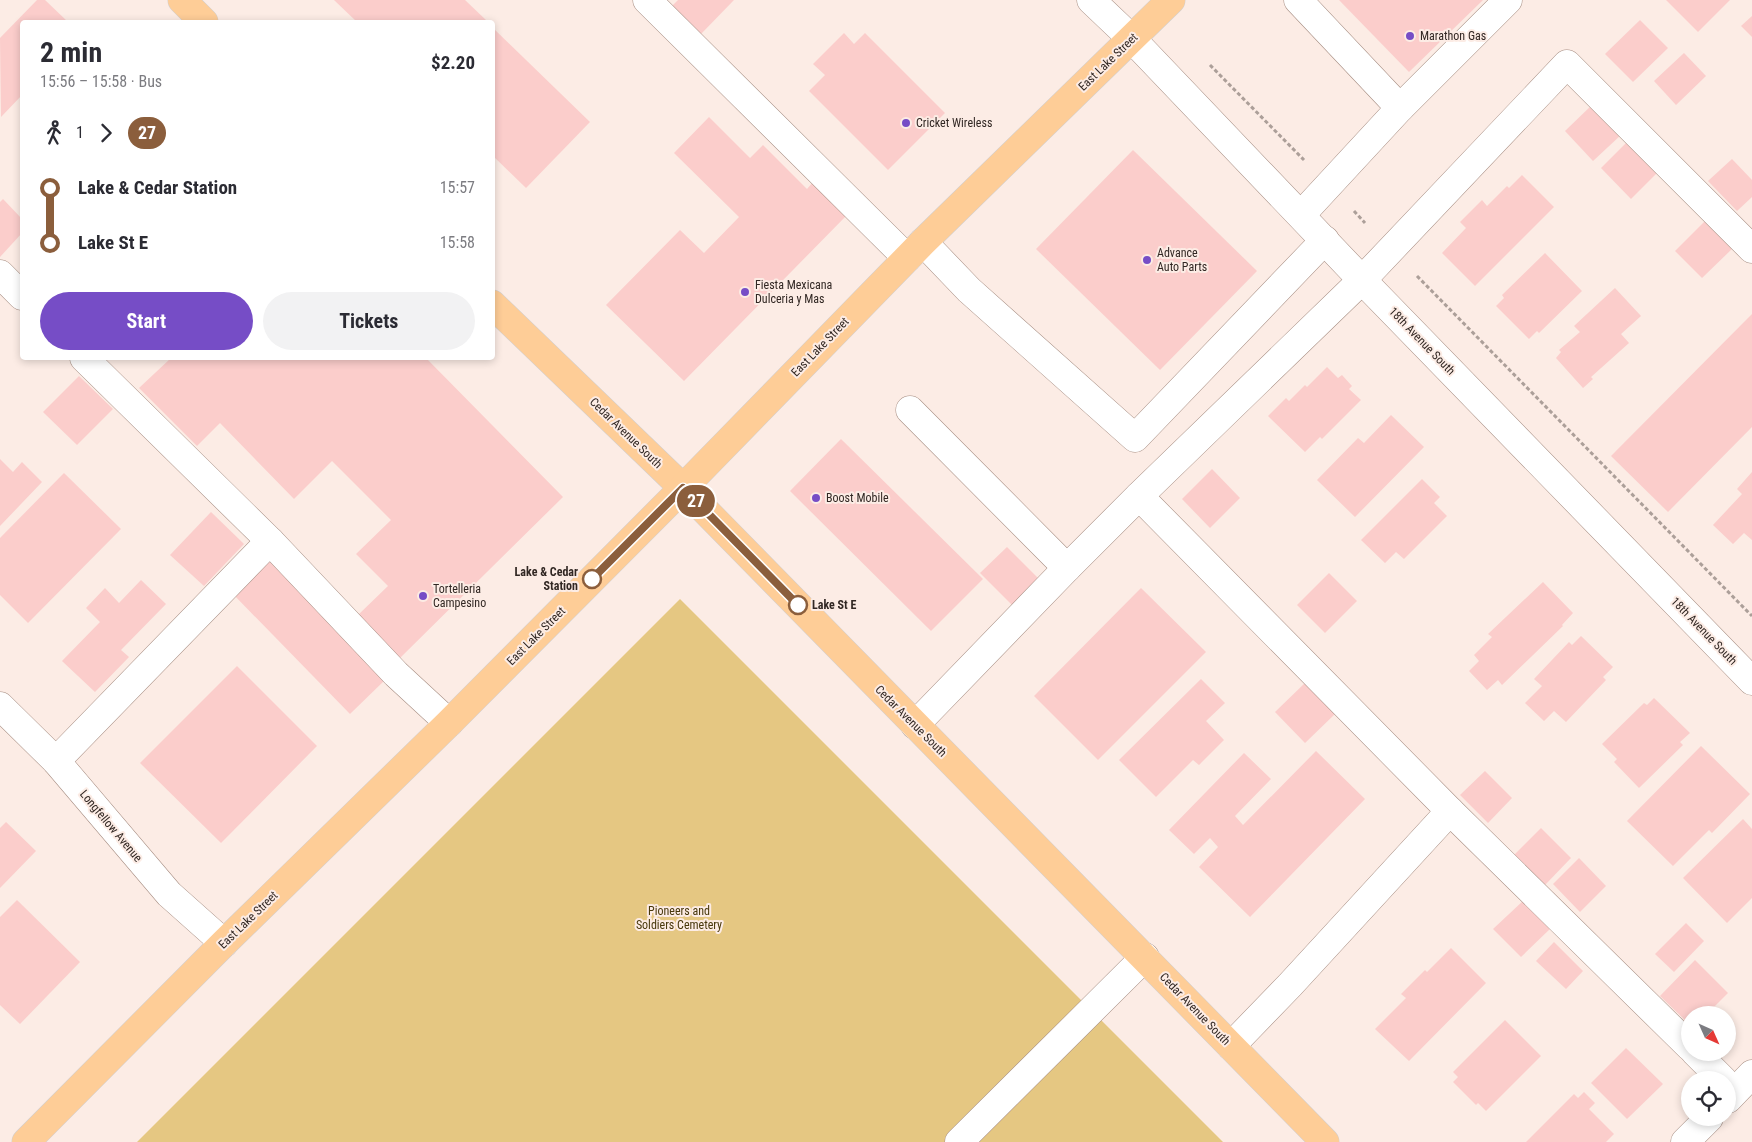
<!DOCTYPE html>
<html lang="en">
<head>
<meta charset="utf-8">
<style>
	body { margin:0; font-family:"Roboto Condensed",sans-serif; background:#f2f2f3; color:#2b2b33; height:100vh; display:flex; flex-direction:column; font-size:19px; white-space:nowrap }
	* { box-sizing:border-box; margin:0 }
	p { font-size:16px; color:#7c7c81 }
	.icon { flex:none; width:28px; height:28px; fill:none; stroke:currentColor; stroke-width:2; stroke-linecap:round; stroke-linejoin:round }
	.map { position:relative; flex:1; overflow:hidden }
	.details { position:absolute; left:20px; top:20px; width:475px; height:340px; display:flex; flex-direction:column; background:#fff; border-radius:5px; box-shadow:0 2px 8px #0003 }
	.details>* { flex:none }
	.badge { padding:0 10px; border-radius:16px; font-size:18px; line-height:32px }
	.needle { width:32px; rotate:135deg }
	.tools { position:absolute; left:1681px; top:1006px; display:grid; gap:10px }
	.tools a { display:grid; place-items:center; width:55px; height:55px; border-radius:50%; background:#fff; box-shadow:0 2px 8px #0003; font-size:25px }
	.map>.badge { position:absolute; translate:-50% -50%; box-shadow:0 0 0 2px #fff }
	.legs { display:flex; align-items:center; gap:8px; height:55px; padding:0 20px; font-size:16px }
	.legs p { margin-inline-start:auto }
	.summary { display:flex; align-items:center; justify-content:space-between; height:85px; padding:0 20px }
	h1 { font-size:28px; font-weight:700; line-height:38px }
	.primary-button { display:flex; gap:10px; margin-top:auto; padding:10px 20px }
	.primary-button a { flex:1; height:58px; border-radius:30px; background:#764dc6; color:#fff; font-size:20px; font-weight:700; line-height:58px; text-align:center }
	.primary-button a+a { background:#f2f2f3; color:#2b2b33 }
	ul { padding:0 20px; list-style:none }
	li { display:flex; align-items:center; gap:18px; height:55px; font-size:19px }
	li i { display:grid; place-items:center; width:8px; height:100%; margin:0 6px; background:currentColor }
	li i::after { content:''; width:12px; height:12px; margin:-6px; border:4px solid; border-radius:50%; background:#fff }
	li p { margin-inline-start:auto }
	li:first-child i { background:linear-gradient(#0000 50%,currentColor 0) }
	li:last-child i { background:linear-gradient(currentColor 50%,#0000 0) }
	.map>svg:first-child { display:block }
</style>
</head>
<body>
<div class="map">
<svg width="1752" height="1142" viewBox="0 0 1752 1142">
	<rect width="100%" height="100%" fill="#fcece5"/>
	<path fill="#e5c782" d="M680,599L1223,1142H137Z"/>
	<g fill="#fbcdcb">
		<path d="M37,0H45L68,22H22V95L1,117L0,38Z"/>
		<path d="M334,0H465L488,22H357Z"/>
		<path d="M678,0H734L700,35L671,7Z"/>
		<path d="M1339,0H1483L1409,72Z"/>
		<path d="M1666,0H1730L1698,32Z"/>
		<path d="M1752,16V37L1741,26Z"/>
		<path d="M1640,20L1668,48L1633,82L1605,54Z"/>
		<path d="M492,27L590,122L526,188L492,155Z"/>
		<path d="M844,33L854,44L865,33L945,113L888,170L809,91L825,75L813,64Z"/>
		<path d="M1684,53L1706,76L1676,105L1654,81Z"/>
		<path d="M1593,104L1622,134L1593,161L1565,131Z"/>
		<path d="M709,117L750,158L763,145L807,189L813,182L847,215L684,381L606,305L680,230L704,253L739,217L674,153Z"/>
		<path d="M1627,142L1657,173L1631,199L1601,168Z"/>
		<path d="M1133,150L1257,271L1160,370L1036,249Z"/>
		<path d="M1732,159L1752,180V197L1737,211L1708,181Z"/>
		<path d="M1522,175L1554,207L1475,286L1442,253L1466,228L1460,222L1482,200L1487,206L1507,186L1509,188Z"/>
		<path d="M3,199L22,219V233L0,257V202Z"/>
		<path d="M1706,220L1733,248L1702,278L1675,251Z"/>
		<path d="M1545,253L1582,291L1539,333L1537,331L1529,339L1496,306L1504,298L1502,295Z"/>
		<path d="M1615,288L1641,316L1621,334L1629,343L1591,377L1593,379L1583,388L1556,358L1561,352L1559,350L1580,332L1574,326Z"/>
		<path d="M1752,314V427L1668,512L1611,456Z"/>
		<path d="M171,358H426L563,497L400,658L358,615L388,586L356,554L391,520L332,461L294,499L220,423L197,446L139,388Z"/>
		<path d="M1327,367L1338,378L1342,375L1352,386L1349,389L1361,400L1322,439L1320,437L1305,452L1268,416L1286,398L1289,401L1305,385L1307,387Z"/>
		<path d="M79,376L113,409L77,445L43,412Z"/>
		<path d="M1391,415L1424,447L1355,517L1317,480L1358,438L1364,443Z"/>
		<path d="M841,439L983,579L931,631L790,491Z"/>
		<path d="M0,459L13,472L22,462L42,482L0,526Z"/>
		<path d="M1212,469L1240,498L1210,528L1182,499Z"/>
		<path d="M1752,472V540L1744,533L1733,544L1713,525L1742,494L1737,489Z"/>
		<path d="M64,473L121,529L28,623L0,595V538Z"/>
		<path d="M1422,479L1440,497L1434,503L1447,516L1404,559L1396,552L1385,563L1361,540Z"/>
		<path d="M211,512L244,544L204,586L170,555Z"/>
		<path d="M1007,547L1039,579L1013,606L980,573Z"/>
		<path d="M266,557L385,680L350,714L231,592Z"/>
		<path d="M1329,573L1357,601L1325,633L1297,605Z"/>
		<path d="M141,580L166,604L121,650L129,657L95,692L62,661L100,622L86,608L105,588L119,603Z"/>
		<path d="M1543,582L1573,613L1562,625L1563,626L1502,685L1498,680L1487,690L1469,671L1479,661L1474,655L1492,637L1488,634Z"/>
		<path d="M1141,588L1206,652L1098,760L1034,696Z"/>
		<path d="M1581,636L1613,667L1603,677L1606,680L1566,722L1554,711L1544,721L1525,703L1542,686L1534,679L1569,642L1572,645Z"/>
		<path d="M237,666L317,746L221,843L140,763Z"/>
		<path d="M1201,679L1225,703L1206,721L1224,740L1199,765L1193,760L1156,797L1119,760Z"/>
		<path d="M1306,682L1336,713L1305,743L1275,712Z"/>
		<path d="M1654,698L1690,733L1680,742L1683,745L1639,788L1614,762L1617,759L1602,744L1644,703L1647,705Z"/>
		<path d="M1701,746L1750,794L1712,833L1709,830L1673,866L1627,821Z"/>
		<path d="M1316,751L1365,799L1250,917L1199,867L1218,847L1210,838L1194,854L1169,830L1244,753L1271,779L1235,816L1243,825Z"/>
		<path d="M1485,771L1512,798L1488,823L1460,795Z"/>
		<path d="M1743,819L1752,829V898L1727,923L1683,878Z"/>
		<path d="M6,822L36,851L0,888V828Z"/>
		<path d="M1541,828L1571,858L1545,885L1514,855Z"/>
		<path d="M1579,858L1606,886L1580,912L1553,884Z"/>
		<path d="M17,900L80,962L20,1024L0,1005V917Z"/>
		<path d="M1524,900L1551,928L1521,957L1493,929Z"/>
		<path d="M1686,923L1704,941L1674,972L1655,954Z"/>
		<path d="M1554,942L1583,971L1566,989L1536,961Z"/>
		<path d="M1451,948L1486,983L1409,1061L1375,1029L1406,998L1401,994L1425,970L1427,972Z"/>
		<path d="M1695,960L1728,993L1706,1015H1690V1025L1660,996Z"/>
		<path d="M1505,1020L1541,1056L1486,1111L1478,1103L1476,1105L1453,1082L1458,1077L1453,1072Z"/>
		<path d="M1626,1048L1663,1084L1627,1119L1591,1083Z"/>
		<path d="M1584,1092L1595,1103L1589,1109L1614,1134L1606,1142H1526L1574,1094L1578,1098Z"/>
	</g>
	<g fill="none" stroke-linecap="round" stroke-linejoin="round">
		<defs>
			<g id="minor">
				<path d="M647,0L907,258"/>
				<path d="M1091,0L1132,39L1362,280L1752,681"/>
				<path d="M1298,0L1400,108"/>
				<path d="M1301,215L1400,108L1508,0"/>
				<path d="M923,242L969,290L1135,438L1325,240"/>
				<path d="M0,274L22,296"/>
				<path d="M84,358L270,541L396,674L449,723"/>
				<path d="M910,410L1067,568"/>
				<path d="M1139,496L1450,811L1690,1047"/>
				<path d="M0,706L56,761L169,894L224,943"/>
				<path d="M915,725L1067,568L1139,496L1362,280L1567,64L1752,249"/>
				<path d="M56,761L270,541"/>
				<path d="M1231,1046L1290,985L1450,811"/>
				<path d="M1695,1052L1723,1080"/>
				<path d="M1728,1099L1752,1074"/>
				<path d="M959,1142L1145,957"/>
				<path d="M1685,1142L1709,1118"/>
			</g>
			<g id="major">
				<path d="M182,0L204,22"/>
				<path d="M492,304L683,488L1325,1142"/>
				<path d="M26,1142L224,943L449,723L683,488L923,242L1171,0"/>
			</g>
		</defs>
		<use href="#minor" stroke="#a68d82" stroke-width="29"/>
		<use href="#major" stroke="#d2cfcf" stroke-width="29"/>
		<g stroke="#ac9f99" stroke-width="3" stroke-dasharray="4 2.5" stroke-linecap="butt">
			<path d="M1210,65L1304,160"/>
			<path d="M1354,211L1365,223"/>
			<path d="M1417,276L1752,616"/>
		</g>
		<use href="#minor" stroke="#fff" stroke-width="28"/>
		<use href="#major" stroke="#fecd97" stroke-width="28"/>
	</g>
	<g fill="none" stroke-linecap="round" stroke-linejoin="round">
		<defs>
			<path id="line-1" d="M592,579L683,488L798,605"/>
		</defs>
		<use href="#line-1" stroke="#fff" stroke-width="11"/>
		<use href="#line-1" stroke="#8b5e3c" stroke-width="8"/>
	</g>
	<g fill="#764dc6" stroke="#fcece5" stroke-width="2">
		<circle cx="1410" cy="36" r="5"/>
		<circle cx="906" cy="123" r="5"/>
		<circle cx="1147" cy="260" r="5"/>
		<circle cx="745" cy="292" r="5"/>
		<circle cx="816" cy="498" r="5"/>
		<circle cx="423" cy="596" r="5"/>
	</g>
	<g fill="#fff" stroke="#8b5e3c" stroke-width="2.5">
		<circle cx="592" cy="579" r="9"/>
		<circle cx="798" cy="605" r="9"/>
	</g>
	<g text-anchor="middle" stroke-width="4" stroke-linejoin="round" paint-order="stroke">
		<g font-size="12" fill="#312723" stroke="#fcece5" text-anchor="start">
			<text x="1420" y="40">Marathon Gas</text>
			<text x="916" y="127">Cricket Wireless</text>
			<text x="1157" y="257">Advance<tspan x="1157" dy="14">Auto Parts</tspan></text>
			<text x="755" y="289">Fiesta Mexicana<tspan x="755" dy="14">Dulceria y Mas</tspan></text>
			<text x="826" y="502">Boost Mobile</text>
			<text x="433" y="593">Tortelleria<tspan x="433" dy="14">Campesino</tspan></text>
		</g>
		<g font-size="12" fill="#312723" stroke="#fcece5">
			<text transform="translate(1108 62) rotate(-44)" y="4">East Lake Street</text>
			<text transform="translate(1422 341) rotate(46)" y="4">18th Avenue South</text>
			<text transform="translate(820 347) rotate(-46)" y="4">East Lake Street</text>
			<text transform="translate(626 433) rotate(44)" y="4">Cedar Avenue South</text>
			<text transform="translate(1704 631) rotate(46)" y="4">18th Avenue South</text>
			<text transform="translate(536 636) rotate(-45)" y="4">East Lake Street</text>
			<text transform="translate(911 721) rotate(45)" y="4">Cedar Avenue South</text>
			<text transform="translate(111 826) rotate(50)" y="4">Longfellow Avenue</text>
			<text transform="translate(248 920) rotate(-44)" y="4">East Lake Street</text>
			<text transform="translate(1195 1009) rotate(46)" y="4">Cedar Avenue South</text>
		</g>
		<g font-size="12" font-weight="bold" fill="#312723" stroke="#fcece5" text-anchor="end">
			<text x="578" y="576">Lake &amp; Cedar<tspan x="578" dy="14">Station</tspan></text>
			<text x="812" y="609" text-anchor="start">Lake St E</text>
		</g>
		<g font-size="12" fill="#47370a" stroke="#fcece5">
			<text x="679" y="915">Pioneers and<tspan x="679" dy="14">Soldiers Cemetery</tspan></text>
		</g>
	</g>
</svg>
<div class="tools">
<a><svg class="needle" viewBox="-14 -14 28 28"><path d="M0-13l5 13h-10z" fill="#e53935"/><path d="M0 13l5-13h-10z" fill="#7c7c81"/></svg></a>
<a><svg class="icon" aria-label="locate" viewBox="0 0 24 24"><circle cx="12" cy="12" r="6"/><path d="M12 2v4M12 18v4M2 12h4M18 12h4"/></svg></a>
</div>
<b class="badge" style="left:696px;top:501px;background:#8b5e3c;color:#fff">27</b>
<section class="details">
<div class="summary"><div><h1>2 min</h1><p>15:56 – 15:58 · Bus</p></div><b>$2.20</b></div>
<div class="legs"><svg class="icon" aria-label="walk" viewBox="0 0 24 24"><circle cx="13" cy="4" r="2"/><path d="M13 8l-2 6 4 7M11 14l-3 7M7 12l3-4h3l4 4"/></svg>1<svg class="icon" aria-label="forward" viewBox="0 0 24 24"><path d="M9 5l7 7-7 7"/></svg><b class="badge" style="background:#8b5e3c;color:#fff">27</b></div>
<ul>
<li><i style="color:#8b5e3c"></i><b>Lake &amp; Cedar Station</b><p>15:57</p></li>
<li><i style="color:#8b5e3c"></i><b>Lake St E</b><p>15:58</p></li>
</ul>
<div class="primary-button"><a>Start</a><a>Tickets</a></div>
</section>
</div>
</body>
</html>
